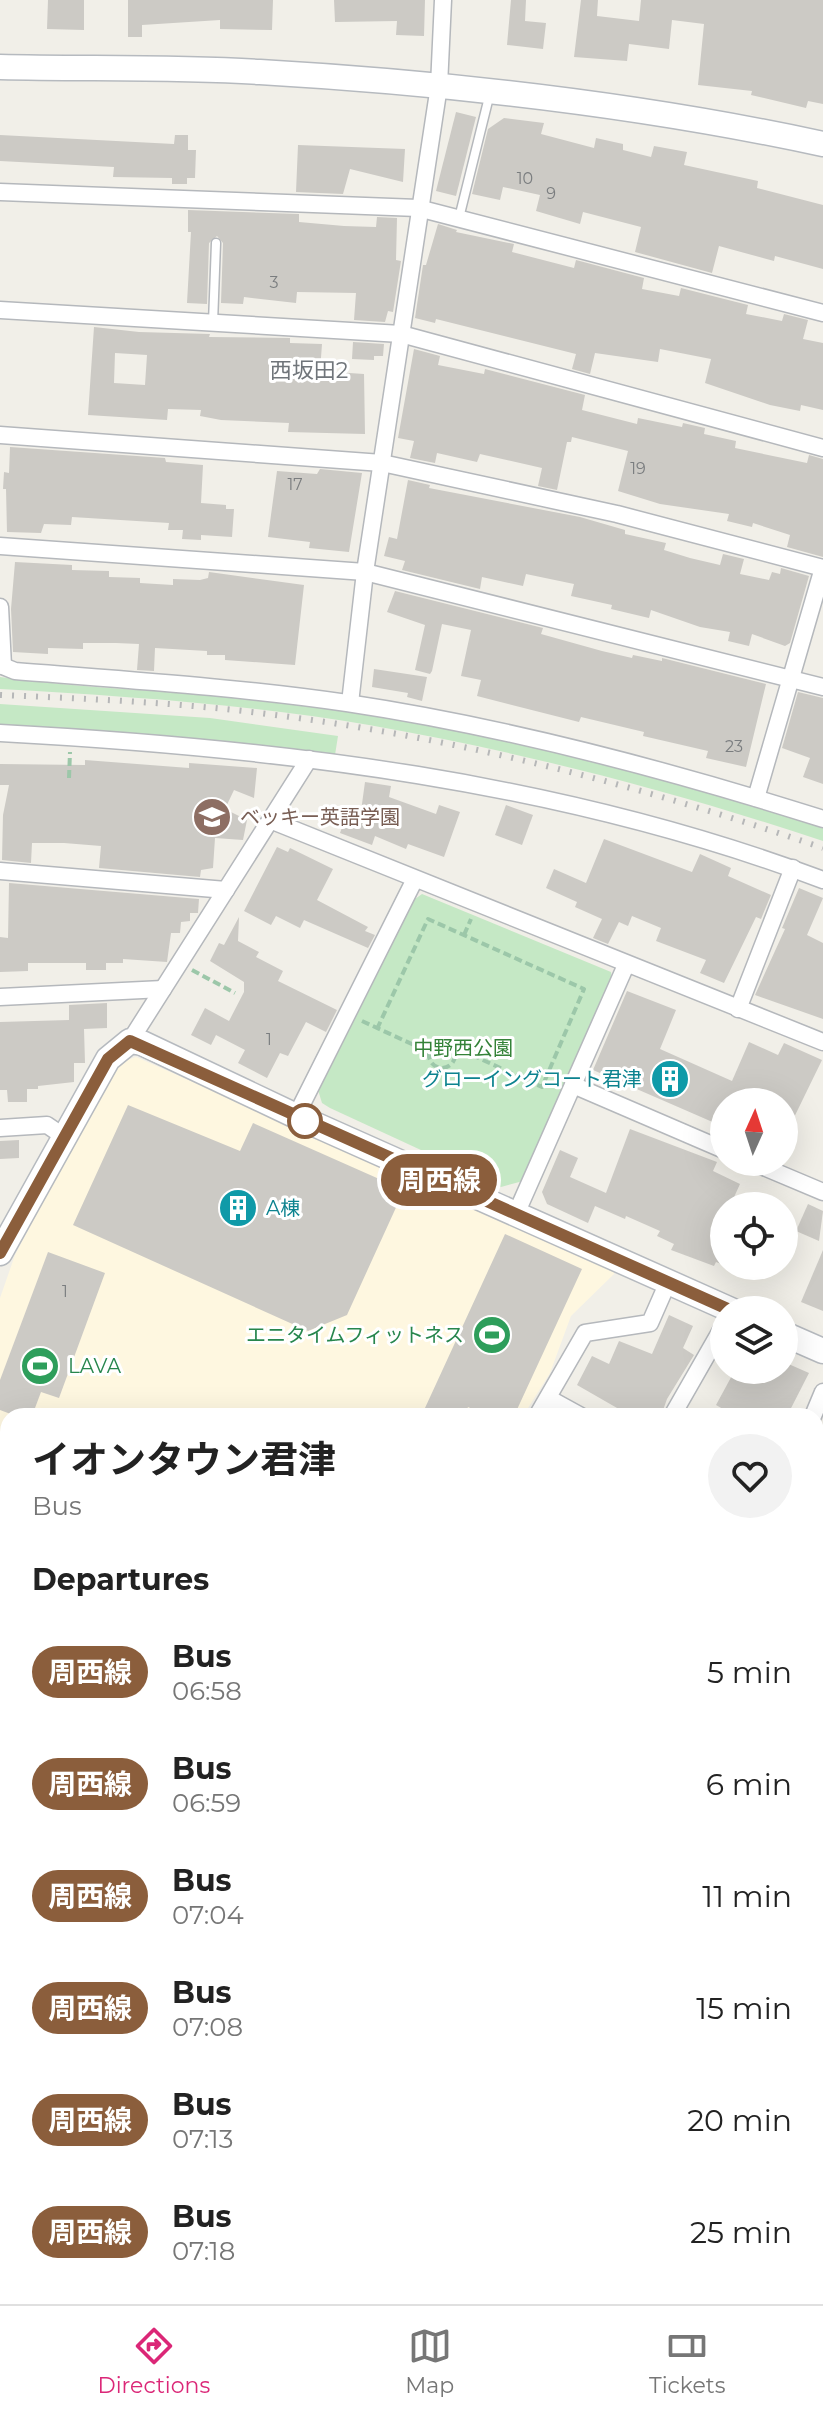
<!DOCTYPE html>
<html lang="en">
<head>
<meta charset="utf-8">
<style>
	body { margin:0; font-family:Montserrat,"Noto Sans JP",sans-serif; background:#f2f2f2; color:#222; height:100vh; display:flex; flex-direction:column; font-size:30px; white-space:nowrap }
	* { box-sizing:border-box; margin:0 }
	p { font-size:26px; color:#767676 }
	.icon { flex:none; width:44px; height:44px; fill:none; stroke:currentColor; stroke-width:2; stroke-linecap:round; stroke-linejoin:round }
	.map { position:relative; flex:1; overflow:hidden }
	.details { position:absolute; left:0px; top:1408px; width:824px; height:896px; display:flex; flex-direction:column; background:#fff; border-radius:24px 24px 0 0; box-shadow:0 8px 32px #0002 }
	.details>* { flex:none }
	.badge { padding:0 16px; border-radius:26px; font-size:28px; line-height:52px }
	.needle { width:52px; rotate:3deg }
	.fabs { position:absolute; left:710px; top:1088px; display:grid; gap:16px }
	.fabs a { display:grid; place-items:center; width:88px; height:88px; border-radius:50%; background:#fff; box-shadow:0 8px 32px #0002; font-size:40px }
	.map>.badge { position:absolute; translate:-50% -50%; box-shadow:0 0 0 4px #fff }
	h2 { padding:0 32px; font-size:30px; line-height:72px }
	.round { display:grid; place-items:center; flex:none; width:84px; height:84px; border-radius:42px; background:#f2f2f2 }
	.head { display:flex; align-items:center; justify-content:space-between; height:136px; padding:0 32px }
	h1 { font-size:38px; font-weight:700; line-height:60px }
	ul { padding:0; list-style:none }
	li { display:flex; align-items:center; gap:24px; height:112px; padding:0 32px }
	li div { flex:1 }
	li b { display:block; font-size:30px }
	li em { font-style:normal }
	li .badge { min-width:88px; font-weight:700; text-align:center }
	.tabs { display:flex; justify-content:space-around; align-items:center; height:112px; border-top:2px solid #e0e0e0; background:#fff; font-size:22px; color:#767676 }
	.tabs a { display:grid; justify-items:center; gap:4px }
	.tabs .on { color:#db2777 }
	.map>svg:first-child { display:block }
</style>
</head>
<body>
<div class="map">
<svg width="823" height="2304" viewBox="0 0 823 2304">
	<rect width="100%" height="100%" fill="#f1efe8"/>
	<path fill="#fef7e0" d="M136,1057L613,1266L614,1274L571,1316L550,1373L523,1416H8V1479L0,1476V1298L15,1255L116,1064Z"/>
	<g fill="#c5e8c5">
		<path d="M0,677C90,690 182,690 273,701C459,724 645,768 823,827V841C676,792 523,752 369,725C247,704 123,696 0,689Z"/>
		<path d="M0,704L210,718L338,736L335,755L94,730L0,724Z"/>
		<path d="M422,894L611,972L612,979L523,1181L501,1187L330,1108L322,1103L318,1090L415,899Z"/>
	</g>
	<g fill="#cccac5" fill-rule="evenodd">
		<path d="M48,0H84V30L47,29Z"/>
		<path d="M128,0H273L272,30L220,29V20L142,25V37H128Z"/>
		<path d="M334,0H425L424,36L396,35L397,21L335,22Z"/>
		<path d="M511,0H526L525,21L546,23L543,49L507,45Z"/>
		<path d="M581,0H598L597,16L639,21L641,0H823V104L808,101L806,108L751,95L752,91L698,85L704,24L672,20L669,49L629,44L627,61L574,57Z"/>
		<path d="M456,112L476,117L456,196L436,191Z"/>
		<path d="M504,118L544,123L541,134L594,148L596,138L623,144V150L651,157L654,146L687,152L684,165L758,181L757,188L823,205V269L775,256L774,261L719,246L712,273L635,252L641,227L583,212L580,224L536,211L540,195L503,187L500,200L472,194L488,129Z"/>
		<path d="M0,135L174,144L175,135H188V150H196L195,178H187V184H172V178L113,177L114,167L0,161Z"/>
		<path d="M298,145L405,149L403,182L350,169L343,194L296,192Z"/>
		<path d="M188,210L299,214V222L344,226L376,227L377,217L397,218L396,260L401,261L393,312L388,311L385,322L354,320L356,293L297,292L296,303L244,297L243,304L221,303L223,243L217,236L209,243L207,304L187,303L191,232H188Z"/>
		<path d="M438,224L457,230L456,232L514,244L512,252L574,268L576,260L644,278L642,289L679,296L681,288L748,305L746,314L782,321L784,314L808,320L803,339L823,343V410L801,405L800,411L770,405L705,383L711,359L660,349L658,362L595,353L590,374L572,369L576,354L436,319L435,323L415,318L423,265H426Z"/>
		<path d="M94,327L139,332L210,334L209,337L290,338V343L322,344L320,371L364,374L365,434L288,432L289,423L221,420L200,416L201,410L168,409L167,420L88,415ZM115,353L147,355L145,385L114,383Z"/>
		<path d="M353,342L384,344L383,356H374V360L352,359Z"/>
		<path d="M414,349L440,356L438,365L484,374L485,369L585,395L582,410L637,424L638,418L682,427L683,423L705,428L704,434L736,441L735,448L807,463L809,455L823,459V557L787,547L790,535L753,523L752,527L727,521L729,514L660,504L618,491L628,451L572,437L571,442H567L557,490L538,486L542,468L480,454L477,462L437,453L435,463L410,458L414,441L398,438Z"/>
		<path d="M10,447L165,458L166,462L203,465L201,503L226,505V509H234L232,537L201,535V540L182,539L183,530H168L169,523L72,517L71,525L44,524L41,533L7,532L6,489H3L4,472L9,473Z"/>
		<path d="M320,469L362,473L349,552L309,548L310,542L268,537L277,471L317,474Z"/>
		<path d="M408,480L430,485L429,488L580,517L625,530V534L666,543L664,550L690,558L720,565L723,554L744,559L740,574L769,580L772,572L780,574L781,568L809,576L790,643L785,646L752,634L749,646L728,641L730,632L700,627L651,610L649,618L611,609L612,605L571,596L574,584L526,574L523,586L482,577L480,589L402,570L405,561L384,556L389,537L397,539Z"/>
		<path d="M15,562L72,565V570L109,571V577L140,578V583L173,585V579L200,580L208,578L209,572L304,585L295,665L225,660V655H207V651L155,648L154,671L137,670L139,644L116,643H83V649L48,648V654L13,652L11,609Z"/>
		<path d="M395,591L543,628L541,634L602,651L632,658L633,655L662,661V658L766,684L746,767L706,758L708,751L643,736L644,732L581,717L579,722L477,696L481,680L461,676L471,630L442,624L432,671L430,674L415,670L425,625L387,612Z"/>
		<path d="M374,669L427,677L422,701L407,697L408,693L372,687Z"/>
		<path d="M798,692L823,698V784L803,777L810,758L782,748Z"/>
		<path d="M85,760L189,768V763L257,768L254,798L234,790L225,809L247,820L243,840L215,838L213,868L201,870L200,877L99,868L101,846L64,843H32L31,863L2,860L3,815L9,785H0V764L85,765Z"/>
		<path d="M365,782L391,786L389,797L436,814L439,805L460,812L444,857L408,844L406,849L375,836L372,845L340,833L350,806L361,811Z"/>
		<path d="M506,805L533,815L522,845L495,835Z"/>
		<path d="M604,839L692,872L700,854L731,868L728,876L771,895L761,919L756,917L724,983L700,973L706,960L656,941L661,928L632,916L628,926L619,922L608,944L593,938L602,919L575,907L577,902L546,888L554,869L586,883Z"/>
		<path d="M277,847L288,852L290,848L333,869L317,900L368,927L365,931L375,935L368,948L304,920L300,928L276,916L271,925L244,911Z"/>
		<path d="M9,883L199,899L198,913H190V921L181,922L180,933H171L167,962L123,959V963H106V970H86V963H28V971L0,972V937L8,938Z"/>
		<path d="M799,888L823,898L807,935L823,943V1019L755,995L785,929L782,928Z"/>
		<path d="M239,917L238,941L259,952L256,957L283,971L278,981L337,1010L326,1032L306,1022L288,1056L280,1053L267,1078L238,1063L245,1050L216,1035L211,1045L191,1035L205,1008L229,1021L244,992V982L210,961L219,943L224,945Z"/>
		<path d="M627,991L676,1010L660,1049L732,1081L749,1042L778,1055L784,1043L822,1060L784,1138V1102H724V1127L593,1070Z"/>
		<path d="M107,1003V1028L84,1029L85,1063H74V1082L38,1086V1089H27V1102H8L7,1090H0V1022L69,1020V1005Z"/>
		<path d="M128,1105L240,1151L253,1123L404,1190L347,1315L308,1331L73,1225Z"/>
		<path d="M630,1129L717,1162L713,1171L740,1184L730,1206H724V1265L716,1262L714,1266L671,1250L674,1244L657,1236L660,1231L626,1216L625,1219L595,1206L588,1223L547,1204L542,1192L560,1150L578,1158L570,1177L606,1193Z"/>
		<path d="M19,1140V1158L0,1159V1141Z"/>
		<path d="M808,1204L823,1211L819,1241L796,1231Z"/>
		<path d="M505,1234L582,1269L514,1416H488L468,1407L464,1416H442L425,1408Z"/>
		<path d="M823,1250V1311L801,1302Z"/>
		<path d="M48,1252L105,1273L59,1398L41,1392L32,1416H16L0,1410V1380Z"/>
		<path d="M669,1315L693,1326L683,1348L694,1355L667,1399L661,1416H631L577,1385L592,1356L609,1364L619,1341L652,1354Z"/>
		<path d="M784,1362L809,1373L787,1416H735L716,1405L735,1370H784Z"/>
	</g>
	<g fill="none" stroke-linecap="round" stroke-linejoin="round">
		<defs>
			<g id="lane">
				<path d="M459,218L490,93"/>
				<path d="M213,323L216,243"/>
				<path d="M7,1608L8,1597"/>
			</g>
			<g id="street">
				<path d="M0,192L418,208L823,313"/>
				<path d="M0,310L401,334L823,448"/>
				<path d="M0,435L382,463L617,514L823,568"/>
				<path d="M0,546L365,572L823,687"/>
				<path d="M0,607L3,666"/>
				<path d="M0,665L15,671C126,680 237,687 347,703C507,727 669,770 823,819"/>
				<path d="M350,703L365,572L439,86L443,0"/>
				<path d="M0,733C279,748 560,781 823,880"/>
				<path d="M756,798L823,568"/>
				<path d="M270,820L823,1042"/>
				<path d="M0,871L226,890"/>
				<path d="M0,997L163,989"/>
				<path d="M738,1009L793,868"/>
				<path d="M130,1041L309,759"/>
				<path d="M573,1085L724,1150"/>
				<path d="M296,1116L415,879"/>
				<path d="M0,1128L47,1125L66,1138"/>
				<path d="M752,1162L823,1192"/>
				<path d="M516,1214L626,965"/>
				<path d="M550,1399L581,1416"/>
				<path d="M537,1416L585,1333L650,1323L668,1282"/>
				<path d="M672,1416L724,1325"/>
				<path d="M813,1416L823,1392"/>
				<path d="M0,1496L8,1510"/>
				<path d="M8,1525V1579"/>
				<path d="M816,1569L823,1572"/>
				<path d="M816,1724L823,1708"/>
				<path d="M0,2062L8,2063"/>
				<path d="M816,2062L823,2065"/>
				<path d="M816,2205L823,2209"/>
				<path d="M0,2256L8,2258"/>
				<path d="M191,2304L192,2296"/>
				<path d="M335,2304L336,2296"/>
				<path d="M557,2304L560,2296"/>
				<path d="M725,2304L729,2296"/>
			</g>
			<g id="secondary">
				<path d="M0,67C86,69 174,67 260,72C449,83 638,104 823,144"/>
				<path d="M0,1253L108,1059L130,1041L142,1043L296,1116L731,1310"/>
				<path d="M784,1334L823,1351"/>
				<path d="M0,1707H8"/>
				<path d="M0,1737H8"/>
				<path d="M816,1884L823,1887"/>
				<path d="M816,1907L823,1911"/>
			</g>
		</defs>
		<use href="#lane" stroke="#b5b8bc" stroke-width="11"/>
		<use href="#street" stroke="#b5b8bc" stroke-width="19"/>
		<use href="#secondary" stroke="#b6babf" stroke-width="27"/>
		<g stroke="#9cc7a9" stroke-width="4" stroke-dasharray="8 4" stroke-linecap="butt">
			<path d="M69,778L70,752"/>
			<path d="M464,935L471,919"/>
			<path d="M192,970L235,993"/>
			<path d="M362,1021L429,1052"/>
			<path d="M377,1029L428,919L584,989L542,1087L450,1045"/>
			<circle cx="442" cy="1055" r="13"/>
			<path d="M0,1449L8,1451"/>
		</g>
		<use href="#lane" stroke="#fff" stroke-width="8"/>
		<use href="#street" stroke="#fff" stroke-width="16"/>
		<use href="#secondary" stroke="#fff" stroke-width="24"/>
		<path stroke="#b6b7b8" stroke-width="6" stroke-dasharray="2 10" stroke-linecap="butt" d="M0,695C95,699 189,703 283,716C467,740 648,788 823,848"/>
	</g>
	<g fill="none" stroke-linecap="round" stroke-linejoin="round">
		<defs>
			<path id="line" d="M0,1253L108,1059L130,1041L730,1310"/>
		</defs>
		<use href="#line" stroke="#fff" stroke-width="18"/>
		<use href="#line" stroke="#8b5e3c" stroke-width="12"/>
	</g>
	<defs>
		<symbol id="school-disc" viewBox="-11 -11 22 22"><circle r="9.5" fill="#8d6e63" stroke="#fff"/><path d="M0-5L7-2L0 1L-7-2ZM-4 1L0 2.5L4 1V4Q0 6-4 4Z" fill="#fff"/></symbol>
		<symbol id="building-disc" viewBox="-11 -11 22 22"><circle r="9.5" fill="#0f9aa8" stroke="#fff"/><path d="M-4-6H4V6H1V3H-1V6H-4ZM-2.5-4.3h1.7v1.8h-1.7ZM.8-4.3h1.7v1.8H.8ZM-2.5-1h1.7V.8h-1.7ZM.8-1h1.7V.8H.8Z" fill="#fff"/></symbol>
		<symbol id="stadium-disc" viewBox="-11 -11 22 22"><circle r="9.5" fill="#2e9e5b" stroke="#fff"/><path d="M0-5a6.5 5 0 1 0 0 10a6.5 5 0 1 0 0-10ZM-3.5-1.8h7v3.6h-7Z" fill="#fff"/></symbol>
	</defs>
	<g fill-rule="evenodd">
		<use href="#school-disc" x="190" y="795" width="44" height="44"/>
		<use href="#building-disc" x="648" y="1057" width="44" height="44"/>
		<use href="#building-disc" x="216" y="1186" width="44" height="44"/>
		<use href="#stadium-disc" x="470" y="1313" width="44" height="44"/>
		<use href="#stadium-disc" x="18" y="1344" width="44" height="44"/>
	</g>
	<circle fill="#fff" stroke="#8b5e3c" stroke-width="4" cx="305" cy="1121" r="16"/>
	<g text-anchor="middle" stroke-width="6" stroke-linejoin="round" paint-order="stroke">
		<g font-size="16" fill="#7a7d7f">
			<text x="525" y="184">10</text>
			<text x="551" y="199">9</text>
			<text x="274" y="288">3</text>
			<text x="638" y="474">19</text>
			<text x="295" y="490">17</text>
			<text x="734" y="752">23</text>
			<text x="269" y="1045">1</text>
			<text x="65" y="1297">1</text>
		</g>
		<g font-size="20" fill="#785e54" stroke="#fff" text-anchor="start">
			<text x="240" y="824">ベッキー英語学園</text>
		</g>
		<g font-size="20" fill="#348238" stroke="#fff">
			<text x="463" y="1055">中野西公園</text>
		</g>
		<g font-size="20" fill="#0d838f" stroke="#fff" text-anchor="end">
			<text x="642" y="1086">グローイングコート君津</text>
			<text x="266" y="1215" text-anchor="start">A棟</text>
		</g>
		<g font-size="20" fill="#27864d" stroke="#fff" text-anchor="end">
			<text x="464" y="1342">エニタイムフィットネス</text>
			<text x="68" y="1373" text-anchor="start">LAVA</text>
		</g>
		<g font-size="22" fill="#70757a" stroke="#fff">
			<text x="309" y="378">西坂田2</text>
		</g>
	</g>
</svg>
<div class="fabs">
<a><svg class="needle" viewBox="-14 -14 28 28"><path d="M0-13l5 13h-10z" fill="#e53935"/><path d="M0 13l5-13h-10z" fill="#767676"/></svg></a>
<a><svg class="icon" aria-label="locate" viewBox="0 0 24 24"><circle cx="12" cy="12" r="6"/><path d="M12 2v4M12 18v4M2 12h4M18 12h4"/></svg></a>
<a><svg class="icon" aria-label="layers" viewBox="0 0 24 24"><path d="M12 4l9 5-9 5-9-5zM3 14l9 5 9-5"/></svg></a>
</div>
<b class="badge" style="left:439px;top:1180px;background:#8b5e3c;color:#fff">周西線</b>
<section class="details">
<div class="head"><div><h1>イオンタウン君津</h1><p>Bus</p></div><a class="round"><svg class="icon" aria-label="heart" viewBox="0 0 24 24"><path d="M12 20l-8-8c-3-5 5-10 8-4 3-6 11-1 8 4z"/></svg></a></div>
<h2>Departures</h2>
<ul>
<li><span class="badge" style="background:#8b5e3c;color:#fff">周西線</span><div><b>Bus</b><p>06:58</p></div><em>5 min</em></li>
<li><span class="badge" style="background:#8b5e3c;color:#fff">周西線</span><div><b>Bus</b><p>06:59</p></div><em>6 min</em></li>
<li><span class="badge" style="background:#8b5e3c;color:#fff">周西線</span><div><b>Bus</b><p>07:04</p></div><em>11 min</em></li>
<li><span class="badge" style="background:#8b5e3c;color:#fff">周西線</span><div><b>Bus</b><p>07:08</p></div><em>15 min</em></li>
<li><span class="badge" style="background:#8b5e3c;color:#fff">周西線</span><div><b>Bus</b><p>07:13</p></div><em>20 min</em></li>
<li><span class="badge" style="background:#8b5e3c;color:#fff">周西線</span><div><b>Bus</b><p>07:18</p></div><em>25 min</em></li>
</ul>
</section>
</div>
<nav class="tabs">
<a class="on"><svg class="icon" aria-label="directions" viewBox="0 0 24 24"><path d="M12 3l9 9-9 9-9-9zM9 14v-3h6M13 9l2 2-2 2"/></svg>Directions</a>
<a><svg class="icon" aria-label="map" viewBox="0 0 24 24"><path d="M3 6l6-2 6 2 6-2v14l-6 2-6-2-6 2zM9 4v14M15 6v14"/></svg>Map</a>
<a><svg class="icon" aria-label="tickets" viewBox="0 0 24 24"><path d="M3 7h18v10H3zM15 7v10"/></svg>Tickets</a>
</nav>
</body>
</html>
